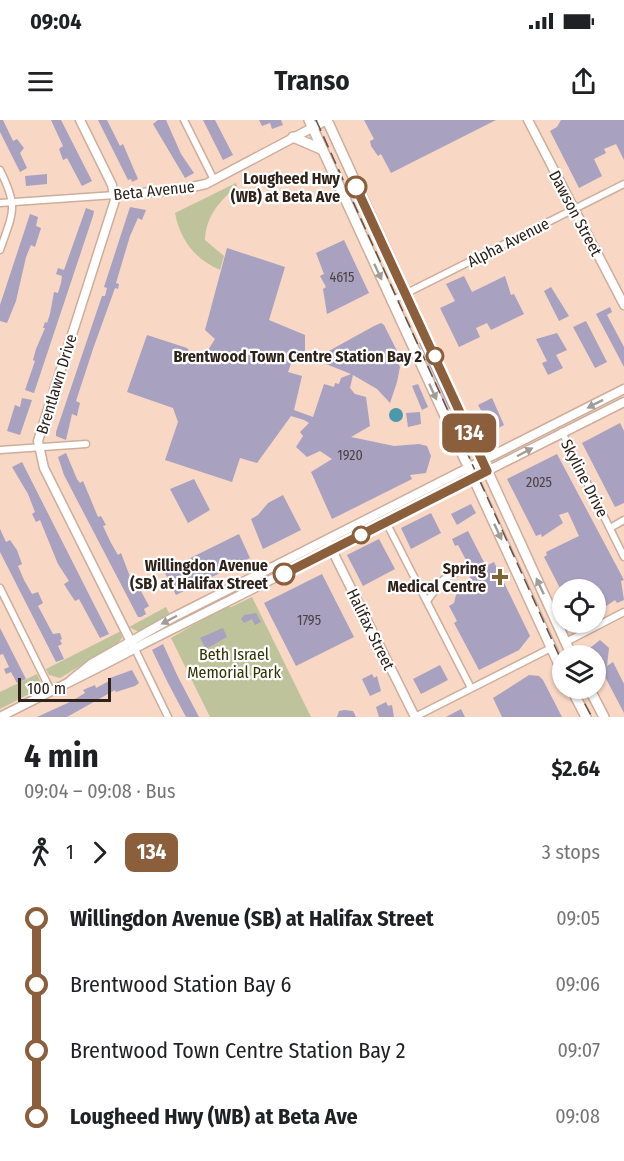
<!DOCTYPE html>
<html lang="en">
<head>
<meta charset="utf-8">
<style>
	body { margin:0; font-family:"Fira Sans Condensed",sans-serif; background:#f2f2f2; color:#202124; height:100vh; display:flex; flex-direction:column; font-size:22px; white-space:nowrap }
	* { box-sizing:border-box; margin:0 }
	p { font-size:20px; color:#757577 }
	.icon { flex:none; width:33px; height:33px; fill:none; stroke:currentColor; stroke-width:2; stroke-linecap:round; stroke-linejoin:round }
	.map { position:relative; height:597px; overflow:hidden }
	.drawer { display:flex; flex-direction:column; background:#fff; flex:1 }
	.drawer>* { flex:none }
	.badge { padding:0 12px; border-radius:9px; font-size:21px; line-height:39px }
	.buttons { position:absolute; left:552px; top:459px; display:grid; gap:12px }
	.buttons a { display:grid; place-items:center; width:54px; height:54px; border-radius:50%; background:#fff; box-shadow:0 2px 4px #0004; font-size:30px }
	.scale { position:absolute; left:18px; bottom:15px; width:93px; box-sizing:border-box; padding-left:6px; border:3px solid #2e221b; border-top:0; font-size:16px; line-height:21px; white-space:nowrap; color:#2e221b; -webkit-text-stroke:4px #fff; paint-order:stroke }
	.map>.badge { position:absolute; translate:-50% -50%; box-shadow:0 0 0 3px #fff }
	.legs { display:flex; align-items:center; gap:9px; height:66px; padding:0 24px; font-size:20px }
	.legs p { margin-inline-start:auto }
	.summary { display:flex; align-items:center; justify-content:space-between; height:102px; padding:0 24px }
	h1 { font-size:33px; font-weight:700; line-height:45px }
	ul { padding:0 24px; list-style:none }
	li { display:flex; align-items:center; gap:21px; height:66px; font-size:22px }
	li i { display:grid; place-items:center; width:9px; height:100%; margin:0 8px; background:currentColor }
	li i::after { content:''; width:15px; height:15px; margin:-8px; border:4px solid; border-radius:50%; background:#fff }
	li p { margin-inline-start:auto }
	li:first-child i { background:linear-gradient(#0000 50%,currentColor 0) }
	li:last-child i { background:linear-gradient(currentColor 50%,#0000 0) }
	.status { display:flex; justify-content:space-between; align-items:center; height:42px; padding:0 30px; background:#fff; direction:ltr }
	.status svg { height:16px; fill:currentColor }
	header { display:flex; justify-content:space-between; align-items:center; height:78px; padding:0 24px; background:#fff; font-size:27px; font-weight:700 }
	.map>svg:first-child { display:block }
</style>
</head>
<body>
<div class="status"><b>09:04</b><svg viewBox="0 0 49 12"><path d="M0 12V9h3v3zM5 12V6h3v6zM10 12V3h3v9zM15 12V0h3v12zM26 1h20v11H26zM47 4h2v5h-2z"/></svg></div>
<header><svg class="icon" aria-label="menu" viewBox="0 0 24 24"><path d="M4 6h16M4 12h16M4 18h16"/></svg>Transo<svg class="icon" aria-label="share" viewBox="0 0 24 24"><path d="M12 15V3M7 8l5-5 5 5M5 13v7h14v-7"/></svg></header>
<div class="map">
<svg width="624" height="597" viewBox="0 0 624 597">
	<rect width="100%" height="100%" fill="#f8d7c4"/>
	<g fill="#bfc39c">
		<path d="M236,63L237,66C219,82 206,96 205,120L224,136L220,150C195,139 180,120 175,93Z"/>
		<path d="M252,477L311,597H210L171,518L226,486L231,487Z"/>
		<path d="M166,487L170,495L139,512L129,507Z"/>
		<path d="M121,511L122,518L118,523L60,558L49,555L46,549Z"/>
		<path d="M37,554L41,563L39,569L0,589V572Z"/>
	</g>
	<circle fill="#4d99ac" cx="396" cy="295" r="7"/>
	<g fill="#a8a1c0">
		<path d="M0,0H3L13,21L17,19L24,28L20,33L27,48L20,52L0,12Z"/>
		<path d="M51,0H61L92,61L82,66L67,38L63,40L59,29L63,26Z"/>
		<path d="M98,0H107L120,26L123,24L138,59L132,62L131,59L128,60Z"/>
		<path d="M158,0H166L181,34L194,53L185,58L153,4Z"/>
		<path d="M203,0H215L233,35L223,40Z"/>
		<path d="M259,0H281L283,5L272,9L270,3L262,6Z"/>
		<path d="M364,0H496L391,53L381,34L378,36L371,26L370,21L374,19Z"/>
		<path d="M561,0H624V40L616,24L604,29L606,33L594,39L602,56L579,68L550,11L557,7Z"/>
		<path d="M47,54V64L26,66L25,56Z"/>
		<path d="M130,87L146,90L142,100L138,98L130,116L116,163L119,164L118,169L115,168L93,229L76,281L80,283L78,291L77,296L72,294L66,320L56,316V312L102,176H105L107,168L104,167Z"/>
		<path d="M86,88L94,91L93,96L34,273L25,270L35,241L33,240L36,229L45,208H43L45,202L47,203L50,194L54,172L58,173L61,163L62,156L56,154L58,148L64,150Z"/>
		<path d="M30,94L38,97L36,106L41,108L35,127L31,125L26,137L16,181L7,203L0,201V185Z"/>
		<path d="M344,120L369,173L327,194L323,169L326,167L320,156L324,154L316,133Z"/>
		<path d="M227,128L285,147L269,200L305,215V241H292L288,252L302,256L294,290L313,297L324,264L334,267L335,263L339,264L341,258L351,254L326,244L327,232L374,206L381,203L384,205L398,233L395,235L400,247L397,262L390,283L377,269L353,255L350,268L355,274L366,277L370,306L351,317L394,326L419,324L427,326L431,336L426,353L410,355L412,359L332,399L311,352L332,339L320,331L307,337L296,327L303,316L300,312L309,303L304,300L291,296L257,343L240,338L232,362L165,340L178,302L173,288L127,272L147,215L187,228L197,241L203,238L215,219L205,210Z"/>
		<path d="M464,156L472,172L505,156L511,175L514,174L524,194L491,210L487,203L476,208L480,217L459,227L440,188L455,181L446,164Z"/>
		<path d="M551,167L569,196L559,201L544,171Z"/>
		<path d="M610,187L612,192L607,195L624,227V247L596,194Z"/>
		<path d="M586,201L607,242L595,248L573,207Z"/>
		<path d="M557,213L567,230L556,235L563,248L548,255L542,243L547,241L536,219Z"/>
		<path d="M421,222L452,289H449L419,223Z"/>
		<path d="M418,264L428,287L422,290L412,266Z"/>
		<path d="M22,278L32,280L20,315L7,311L15,285L20,287Z"/>
		<path d="M492,278L504,305L493,311L478,285Z"/>
		<path d="M420,292L421,304L408,307L406,293Z"/>
		<path d="M620,303L624,311V383L615,387L582,323Z"/>
		<path d="M66,333L77,359L80,363L83,361L98,397L101,396L106,405L103,406L111,423L118,435L121,433L132,462L135,460L149,486L144,489L146,494L141,497H138L64,355L58,337Z"/>
		<path d="M557,334L624,460L621,461L624,480L617,483L615,480L596,493V470H561L544,437L547,435L546,432L579,416L568,392L559,395L563,403L542,417L541,414L536,416L507,359Z"/>
		<path d="M22,342L109,514L100,518L79,479L75,481L67,469L64,464L69,461L58,444L40,400L36,402L32,394L35,392L28,374L12,347Z"/>
		<path d="M194,359L210,390L188,403L170,369Z"/>
		<path d="M283,375L301,410L263,429L251,399L258,395L268,383Z"/>
		<path d="M471,384L476,393L457,405L451,394Z"/>
		<path d="M431,393L441,413L411,429L401,408Z"/>
		<path d="M0,409L6,422L10,420L17,430L22,444L18,446L24,460L32,474L38,472L43,483L38,486L53,514L60,513L62,519L60,520L62,524L58,526L64,539L56,542L0,432Z"/>
		<path d="M468,411L486,446L494,442L530,516L519,530L479,550L454,503L457,501L449,486L454,483L456,475L473,463L469,455L473,453L458,425L455,426L452,419Z"/>
		<path d="M239,414L250,438L176,475L164,451Z"/>
		<path d="M379,419L395,449L363,466L347,435Z"/>
		<path d="M322,454L354,517L296,546L264,483Z"/>
		<path d="M256,493L261,502L255,505L252,499L244,503L241,499L244,495Z"/>
		<path d="M0,508L26,559L17,563L11,552L6,554L4,549L9,547L3,534L0,535Z"/>
		<path d="M223,508L227,517L206,529L200,518Z"/>
		<path d="M600,520L609,528L607,546L613,542L624,564V593L590,528Z"/>
		<path d="M163,524L178,557L199,597H186L168,563L152,530Z"/>
		<path d="M440,545L448,560L421,574L413,559Z"/>
		<path d="M132,550L139,563L135,566L116,572L115,570L67,597H37L72,581L85,573L83,570L95,565L96,568L111,560L110,558Z"/>
		<path d="M372,554L374,558L377,556L381,571L370,576L362,559Z"/>
		<path d="M529,555L539,556L543,560L562,597H502L493,578Z"/>
		<path d="M386,582L388,586L392,585L394,597H379L376,587Z"/>
		<path d="M461,589L465,597H446Z"/>
		<path d="M344,590L353,591L356,597H337L339,591Z"/>
	</g>
	<g fill="none" stroke-linecap="round" stroke-linejoin="round">
		<defs>
			<g id="street">
				<path d="M184,0L214,60"/>
				<path d="M0,50C19,88 13,92 0,130"/>
				<path d="M0,83L115,75"/>
				<path d="M391,181L624,64"/>
				<path d="M562,312L624,437"/>
				<path d="M0,330L86,324"/>
				<path d="M386,402L471,568"/>
				<path d="M610,408L624,400"/>
				<path d="M0,468L51,571"/>
				<path d="M427,481L443,460L463,449"/>
				<path d="M566,522L624,492"/>
				<path d="M135,529L168,597"/>
				<path d="M415,597L551,528"/>
			</g>
			<g id="secondary">
				<path d="M80,0L112,65L115,80L38,321L44,348L132,524"/>
				<path d="M528,0L624,185"/>
				<path d="M115,75L178,70L206,64L327,0"/>
				<path d="M330,426L415,597"/>
				<path d="M71,560L91,544L172,498L624,269"/>
				<path d="M0,597C48,572 96,550 143,524L624,282"/>
			</g>
			<g id="primary">
				<path d="M309,0L562,551"/>
				<path d="M327,0L572,536"/>
				<path d="M293,17L321,29"/>
				<path d="M571,568L586,597"/>
				<path d="M589,568L604,597"/>
			</g>
		</defs>
		<use href="#street" stroke="#cdae9c" stroke-width="9"/>
		<use href="#secondary" stroke="#cdae9c" stroke-width="11"/>
		<use href="#primary" stroke="#cdae9c" stroke-width="12"/>
		<use href="#street" stroke="#fff" stroke-width="6"/>
		<use href="#secondary" stroke="#fff" stroke-width="8"/>
		<use href="#primary" stroke="#fff" stroke-width="9"/>
		<g stroke="#645248" stroke-width="1.5" stroke-dasharray="12 6" stroke-linecap="butt">
			<path d="M316,0L562,542"/>
			<path d="M576,568L592,597"/>
		</g>
	</g>
	<defs><path id="oneway-solid" d="M-6-.8H1V-3.2L6.5 0L1 3.2V.8H-6Z" transform="scale(1.5)"/></defs>
	<g fill="#a19c98">
		<use href="#oneway-solid" transform="translate(378 152) rotate(65)"/>
		<use href="#oneway-solid" transform="translate(433 272) rotate(65)"/>
		<use href="#oneway-solid" transform="translate(595 284) rotate(153)"/>
		<use href="#oneway-solid" transform="translate(525 332) rotate(-28)"/>
		<use href="#oneway-solid" transform="translate(498 412) rotate(65)"/>
		<use href="#oneway-solid" transform="translate(540 466) rotate(-115)"/>
		<use href="#oneway-solid" transform="translate(169 500) rotate(152)"/>
	</g>
	<g fill="none" stroke-linecap="round" stroke-linejoin="round">
		<defs>
			<path id="line-1" d="M284,454L487,351L356,67"/>
		</defs>
		<use href="#line-1" stroke="#fff" stroke-width="14"/>
		<use href="#line-1" stroke="#8b5e3c" stroke-width="9"/>
	</g>
	<g fill="#fff" stroke="#8b5e3c" stroke-width="3">
		<circle cx="356" cy="67" r="10"/>
		<circle cx="435" cy="236" r="8"/>
		<circle cx="361" cy="415" r="8"/>
		<circle cx="284" cy="454" r="10"/>
	</g>
	<path fill="#7c6434" stroke="#fff" stroke-width="2" d="M497 448h6v6h6v6h-6v6h-6v-6h-6v-6h6z"/>
	<g text-anchor="middle" stroke-width="4.5" stroke-linejoin="round" paint-order="stroke">
		<g font-size="14" fill="#4c4244">
			<text x="342" y="162">4615</text>
			<text x="350" y="340">1920</text>
			<text x="539" y="367">2025</text>
			<text x="309" y="505">1795</text>
		</g>
		<g font-size="16" font-weight="bold" fill="#2e221b" stroke="#fff" text-anchor="end">
			<text x="340" y="64">Lougheed Hwy<tspan x="340" dy="18">(WB) at Beta Ave</tspan></text>
			<text x="422" y="242">Brentwood Town Centre Station Bay 2</text>
			<text x="268" y="451">Willingdon Avenue<tspan x="268" dy="18">(SB) at Halifax Street</tspan></text>
		</g>
		<g font-size="16" fill="#2e221b" stroke="#fff">
			<text transform="translate(154 70) rotate(-6)" y="6">Beta Avenue</text>
			<text transform="translate(576 93) rotate(62)" y="6">Dawson Street</text>
			<text transform="translate(508 122) rotate(-27)" y="6">Alpha Avenue</text>
			<text transform="translate(56 264) rotate(-73)" y="6">Brentlawn Drive</text>
			<text transform="translate(585 358) rotate(63)" y="6">Skyline Drive</text>
			<text transform="translate(371 509) rotate(64)" y="6">Halifax Street</text>
		</g>
		<g font-size="16" font-weight="bold" fill="#2e221b" stroke="#fff" text-anchor="end">
			<text x="486" y="454">Spring<tspan x="486" dy="18">Medical Centre</tspan></text>
		</g>
		<g font-size="16" fill="#313302" stroke="#fff">
			<text x="234" y="540">Beth Israel<tspan x="234" dy="18">Memorial Park</tspan></text>
		</g>
	</g>
</svg>
<div class="buttons">
<a><svg class="icon" aria-label="locate" viewBox="0 0 24 24"><circle cx="12" cy="12" r="6"/><path d="M12 2v4M12 18v4M2 12h4M18 12h4"/></svg></a>
<a><svg class="icon" aria-label="layers" viewBox="0 0 24 24"><path d="M12 4l9 5-9 5-9-5zM3 14l9 5 9-5"/></svg></a>
</div>
<div class="scale">100 m</div>
<b class="badge" style="left:469px;top:313px;background:#8b5e3c;color:#fff">134</b>
</div>
<section class="drawer">
<div class="summary"><div><h1>4 min</h1><p>09:04 – 09:08 · Bus</p></div><b>$2.64</b></div>
<div class="legs"><svg class="icon" aria-label="walk" viewBox="0 0 24 24"><circle cx="13" cy="4" r="2"/><path d="M13 8l-2 6 4 7M11 14l-3 7M7 12l3-4h3l4 4"/></svg>1<svg class="icon" aria-label="forward" viewBox="0 0 24 24"><path d="M9 5l7 7-7 7"/></svg><b class="badge" style="background:#8b5e3c;color:#fff">134</b><p>3 stops</p></div>
<ul>
<li><i style="color:#8b5e3c"></i><b>Willingdon Avenue (SB) at Halifax Street</b><p>09:05</p></li>
<li><i style="color:#8b5e3c"></i><span>Brentwood Station Bay 6</span><p>09:06</p></li>
<li><i style="color:#8b5e3c"></i><span>Brentwood Town Centre Station Bay 2</span><p>09:07</p></li>
<li><i style="color:#8b5e3c"></i><b>Lougheed Hwy (WB) at Beta Ave</b><p>09:08</p></li>
</ul>
</section>
</body>
</html>
